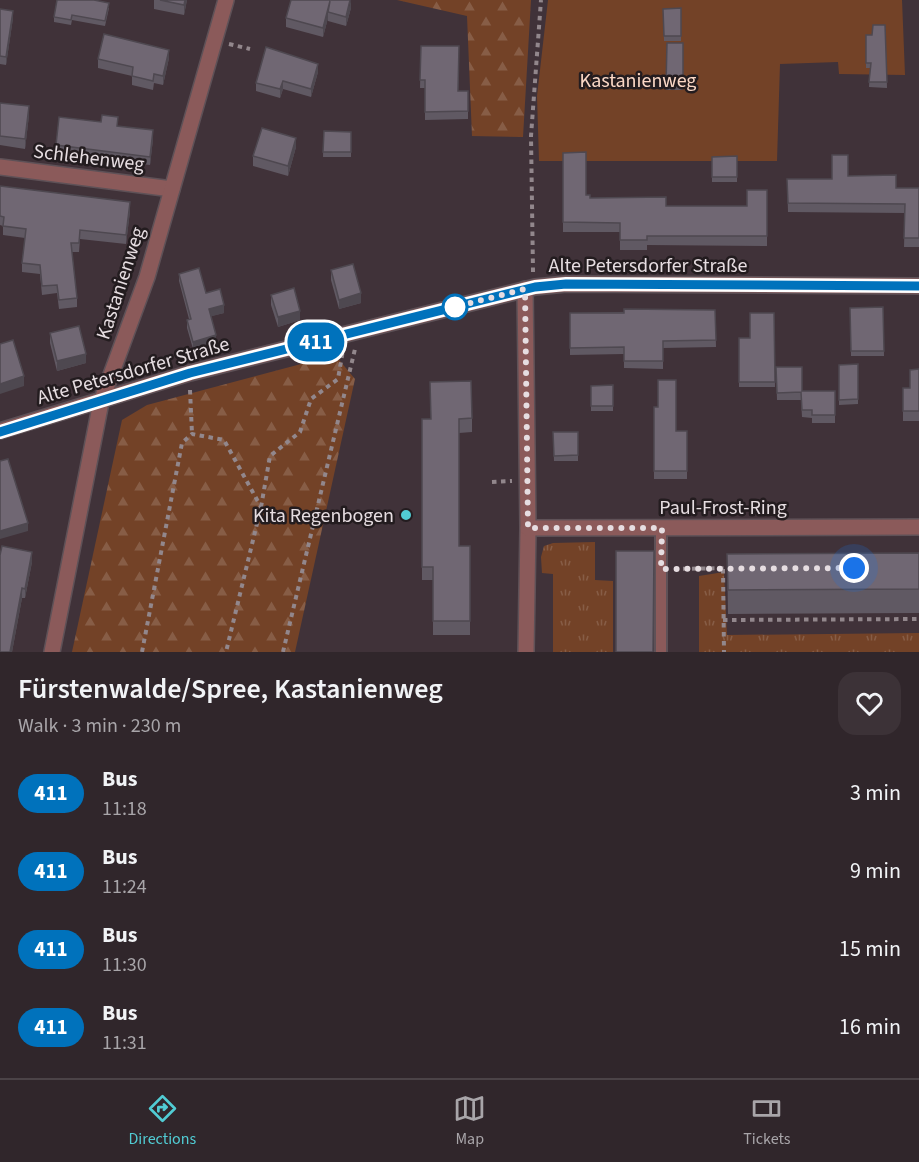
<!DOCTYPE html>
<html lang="en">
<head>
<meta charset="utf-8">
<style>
	body { margin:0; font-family:"Source Sans 3",sans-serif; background:#3c3237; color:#f1f3f6; height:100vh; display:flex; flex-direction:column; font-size:22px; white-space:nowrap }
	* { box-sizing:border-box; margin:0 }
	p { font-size:20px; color:#a8a5a9 }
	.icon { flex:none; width:33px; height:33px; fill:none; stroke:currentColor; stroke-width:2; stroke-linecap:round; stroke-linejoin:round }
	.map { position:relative; height:652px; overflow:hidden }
	.sheet { display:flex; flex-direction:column; background:#30262b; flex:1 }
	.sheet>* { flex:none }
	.badge { padding:0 12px; border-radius:20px; font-size:21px; line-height:39px }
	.you { position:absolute; width:30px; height:30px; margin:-15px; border:4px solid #fff; border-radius:50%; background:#1a73e8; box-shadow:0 0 0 9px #1a73e833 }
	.map>.badge { position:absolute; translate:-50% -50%; box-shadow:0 0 0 3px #fff }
	.round { display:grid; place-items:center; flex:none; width:63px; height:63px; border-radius:18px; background:#3c3237 }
	.overview { display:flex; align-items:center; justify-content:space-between; height:102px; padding:0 18px }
	h1 { font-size:28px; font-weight:600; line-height:45px }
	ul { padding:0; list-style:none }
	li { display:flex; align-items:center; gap:18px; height:78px; padding:0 18px }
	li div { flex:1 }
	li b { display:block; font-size:22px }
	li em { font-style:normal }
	li .badge { min-width:66px; font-weight:700; text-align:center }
	.dock { display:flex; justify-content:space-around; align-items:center; height:84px; border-top:2px solid #4b4347; background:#30262b; font-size:16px; color:#a8a5a9 }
	.dock a { display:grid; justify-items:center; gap:3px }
	.dock .active { color:#51ccd4 }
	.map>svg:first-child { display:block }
</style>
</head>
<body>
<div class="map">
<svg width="919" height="652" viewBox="0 0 919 652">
	<defs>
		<pattern id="grass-tufts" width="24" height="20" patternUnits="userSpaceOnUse" patternTransform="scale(1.5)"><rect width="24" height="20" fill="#734227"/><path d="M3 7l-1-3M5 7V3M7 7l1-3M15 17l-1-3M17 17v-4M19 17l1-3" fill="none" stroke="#875d46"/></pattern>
		<pattern id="forest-firs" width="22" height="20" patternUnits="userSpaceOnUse" patternTransform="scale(1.5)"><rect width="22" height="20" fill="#734227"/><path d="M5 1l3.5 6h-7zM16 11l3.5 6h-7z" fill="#875d46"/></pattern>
	</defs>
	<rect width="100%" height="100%" fill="#403239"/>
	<g fill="url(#grass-tufts)">
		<path d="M595,542V580L613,581V652H553V574L542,573L541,557L544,546L553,543Z"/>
		<path d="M724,572L727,635L919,633V652H699V576Z"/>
	</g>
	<g fill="url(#forest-firs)">
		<path d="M397,0H531L523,137L472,136L467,16Z"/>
		<path d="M335,355L355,379L295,652H72L122,420L147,405Z"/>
	</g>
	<path fill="#734227" d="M548,0H902L905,75L839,74L838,62L780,64L777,161H539L537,96Z"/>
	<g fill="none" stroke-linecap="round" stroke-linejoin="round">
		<defs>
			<path id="service" d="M661,652V528"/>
			<g id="minor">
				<path d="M0,167L172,189"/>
				<path d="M525,289L528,528L526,652"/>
				<path d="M0,431L190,373L535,287L566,284L919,286"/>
				<path d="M528,528L919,527"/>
				<path d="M52,652L101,402L147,277L226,0"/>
			</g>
		</defs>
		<use href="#service" stroke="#5e5157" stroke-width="14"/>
		<use href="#minor" stroke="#5e5157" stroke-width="18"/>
		<g stroke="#92878c" stroke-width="4" stroke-dasharray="4.5 4.5" stroke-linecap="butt">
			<path d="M229,44L250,49"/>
			<path d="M533,272L531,136L541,0"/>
			<path d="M190,390L192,434"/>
			<path d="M492,482L512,481"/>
			<path d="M261,507L270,456L300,432L311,399L338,379L343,350"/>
			<path d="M674,569L732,568"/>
			<path d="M723,569L724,652"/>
			<path d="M723,620L919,619"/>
			<path d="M142,652L182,443L192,434L224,440L261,507L226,652"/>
			<path d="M283,652L355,349"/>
		</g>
		<use href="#service" stroke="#8b5a5a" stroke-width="10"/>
		<use href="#minor" stroke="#8b5a5a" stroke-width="15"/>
	</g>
	<g fill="#605963">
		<path d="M154,0H187L184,15L154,9Z"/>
		<path d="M109,8L105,26L72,20L71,25L54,22V17Z"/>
		<path d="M351,8L346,26L328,21V18L323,37L286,27V18Z"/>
		<path d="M681,8V41H664L663,9Z"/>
		<path d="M0,9L13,18L6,65L0,64Z"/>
		<path d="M885,25L887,88L869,87L870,68H866V35H872Z"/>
		<path d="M667,43H683V90H666Z"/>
		<path d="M421,46L458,91H468V119L425,120V88H420Z"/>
		<path d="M169,58L163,85L154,83L153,90L132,85V76L98,68V59Z"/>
		<path d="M318,72L311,97L283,89L280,98L256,91V83Z"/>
		<path d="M0,103L29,115L25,149L0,145Z"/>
		<path d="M118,126L153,139L150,165L56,154V145Z"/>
		<path d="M324,131L351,132V157H323Z"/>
		<path d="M296,147L288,176L253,166V156Z"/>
		<path d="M563,153L586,195L590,198L666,206H747L767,190V246L647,245V250H620V232H563Z"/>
		<path d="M737,156V182H712V157Z"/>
		<path d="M848,176L896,188H919V247H904L905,213L788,212L787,179H832Z"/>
		<path d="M0,186L130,211L126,244L80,239L79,252H72L77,298V307L59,309L57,293L42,295L40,274L22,272V263L25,238L3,235V226L0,225Z"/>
		<path d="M331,270L361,303L339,309L331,280Z"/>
		<path d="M179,274L206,293L224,313L211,316L216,343L193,349L187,328V320L189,319L179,281Z"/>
		<path d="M271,295L300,320L278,327L271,305Z"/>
		<path d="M883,307L884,356H851L850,308Z"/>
		<path d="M715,310L716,347L663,348V369L624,368V354L570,355V313Z"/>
		<path d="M774,313L775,387H739V338H750Z"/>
		<path d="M50,333L86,363L57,371L50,343Z"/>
		<path d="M858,364V404L839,405V365Z"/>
		<path d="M776,367L802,391H835V423H812V418L802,417L801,400H777Z"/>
		<path d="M919,369V421H903V388H910Z"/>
		<path d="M613,385V411H591V386Z"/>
		<path d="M654,407L676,431H687V479H654Z"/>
		<path d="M472,418V432L459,433V546H470V635H433V580H422V419Z"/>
		<path d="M553,432H578V461H554Z"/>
		<path d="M2,546L32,562L25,598H22L12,652H0Z"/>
		<path d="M919,553V613L728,614L727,554Z"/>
	</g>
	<g fill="#4e4850">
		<path d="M185,0H187L184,15V5Z"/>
		<path d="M351,0V8L346,26V17Z"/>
		<path d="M330,1L328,12V18L323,37V28Z"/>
		<path d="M13,11V18L6,65V57Z"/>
		<path d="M169,50V58L163,85V76Z"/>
		<path d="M318,64V72L311,97V89Z"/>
		<path d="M283,81V89L280,98V89Z"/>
		<path d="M29,106V115L25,149V139Z"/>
		<path d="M153,130V139L150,165V157Z"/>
		<path d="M296,138V147L288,176V166Z"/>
		<path d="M130,202V211L126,244V235Z"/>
		<path d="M361,293V303L339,309V300Z"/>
		<path d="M224,305V313L209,317V309Z"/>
		<path d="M300,311V320L278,327V317Z"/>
		<path d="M216,335V343L193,349V342Z"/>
		<path d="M86,354V363L57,371V361Z"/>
		<path d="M24,376V386L0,394V384Z"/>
		<path d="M28,523V531L0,539V531Z"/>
		<path d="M32,552V562L25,598V589Z"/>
		<path d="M22,588V598L12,652H10Z"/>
	</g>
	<g fill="#706773" stroke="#4e4850" stroke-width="1.5">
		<path d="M57,0H94L109,3L105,21L72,15L71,20L54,17Z"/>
		<path d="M160,0H185L184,5Z"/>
		<path d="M291,0H350L346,17L328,12L330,1L323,28L286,18Z"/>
		<path d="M681,8V36H664L663,9Z"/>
		<path d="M0,9L13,11L6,57L0,56Z"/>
		<path d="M873,25H885L887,82H869L871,63H866V35H872Z"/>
		<path d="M104,34L169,50L163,76L154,74L153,81L132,76L133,67L98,59Z"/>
		<path d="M667,43H683V85H666Z"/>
		<path d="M421,46H459L458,91H468V111L425,112V80H420Z"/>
		<path d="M266,47L318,64L311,89L283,81L280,89L256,83Z"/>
		<path d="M0,103L29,106L25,139L0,136Z"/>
		<path d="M102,115L118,117L117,126L153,130L150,157L56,145L59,117L101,122Z"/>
		<path d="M262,128L296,138L288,166L253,156Z"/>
		<path d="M324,131L351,132V152H323Z"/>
		<path d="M586,152V195H590V198L666,197V206H747V190H767V236H647V240H620V223L563,222V153Z"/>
		<path d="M832,155H848V176L896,175V188H919V238H904L905,204L788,203L787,179H832Z"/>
		<path d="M737,156V177H712V157Z"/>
		<path d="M0,186L130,202L126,235L80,230L79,243H71L77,298L59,300L57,285L42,286L40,265L22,263L26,229L3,226L4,217L0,216Z"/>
		<path d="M353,264L361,293L339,300L331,270Z"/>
		<path d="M199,268L206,293L220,289L224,305L209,309L216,335L193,342L187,320L191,319L179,274Z"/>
		<path d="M294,288L300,311L278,317L271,295Z"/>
		<path d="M883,307L884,351H851L850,308Z"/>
		<path d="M624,309L715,310L716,340L663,341V361H624V347L570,348V313H624Z"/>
		<path d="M750,313H774L775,382H739V338H750Z"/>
		<path d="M79,326L86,354L57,361L50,333Z"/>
		<path d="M13,340L24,376L0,384V344Z"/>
		<path d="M858,364V399L839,400V365Z"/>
		<path d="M776,367H802V391H835V415H812V410H802L801,392L777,393Z"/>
		<path d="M919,369V411H903V388H910V370Z"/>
		<path d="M658,380H676V431H687V471H654V407H658Z"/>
		<path d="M471,381L472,418L459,419V546H470V621H433V567H422V419H431L430,382Z"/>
		<path d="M613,385V406H591V386Z"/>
		<path d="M553,432H578V455L554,456Z"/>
		<path d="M8,459L28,523L0,531V461Z"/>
		<path d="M2,546L32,552L25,589L22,588L10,652H0V555Z"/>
		<path d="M616,551H654L653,652H616Z"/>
		<path d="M919,553V589L728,590L727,554Z"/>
	</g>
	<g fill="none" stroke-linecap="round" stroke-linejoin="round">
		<defs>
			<path id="line" d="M0,432L190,373L535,287L566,284L919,286"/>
		</defs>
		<use href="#line" stroke="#fff" stroke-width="14"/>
		<use href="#line" stroke="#0072bc" stroke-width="9"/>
		<path stroke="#e6dde1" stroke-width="6" stroke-dasharray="0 10.8" d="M455,307L447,309L525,289L528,528H662L661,569L854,568"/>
	</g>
	<circle fill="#fff" stroke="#0072bc" stroke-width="3" cx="455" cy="307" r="12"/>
	<circle fill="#51ccd4" stroke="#231c1f" stroke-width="2" cx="406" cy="515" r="6"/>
	<g text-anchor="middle" stroke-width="5" stroke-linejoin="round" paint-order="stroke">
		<g font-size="20" fill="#fbd8c6" stroke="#231c1f">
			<text x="638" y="87">Kastanienweg</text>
		</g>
		<g font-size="20" fill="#e6dde1" stroke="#231c1f">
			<text transform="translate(89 157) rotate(7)" y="7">Schlehenweg</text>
			<text x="648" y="272">Alte Petersdorfer Straße</text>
			<text transform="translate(120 283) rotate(-72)" y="7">Kastanienweg</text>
			<text transform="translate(133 370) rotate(-16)" y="7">Alte Petersdorfer Straße</text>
			<text x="723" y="514">Paul-Frost-Ring</text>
		</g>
		<g font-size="20" fill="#e6dde1" stroke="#231c1f" text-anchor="end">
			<text x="394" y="522">Kita Regenbogen</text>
		</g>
	</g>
</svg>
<div class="you" style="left:854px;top:568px"></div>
<b class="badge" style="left:316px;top:342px;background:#0072bc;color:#fff">411</b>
</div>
<section class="sheet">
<div class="overview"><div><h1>Fürstenwalde/Spree, Kastanienweg</h1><p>Walk · 3 min · 230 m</p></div><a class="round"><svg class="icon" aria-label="heart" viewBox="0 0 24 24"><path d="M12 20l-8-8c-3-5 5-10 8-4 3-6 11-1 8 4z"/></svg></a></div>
<ul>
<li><span class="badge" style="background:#0072bc;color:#fff">411</span><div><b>Bus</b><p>11:18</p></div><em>3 min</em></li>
<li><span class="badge" style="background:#0072bc;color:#fff">411</span><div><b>Bus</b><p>11:24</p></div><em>9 min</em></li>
<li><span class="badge" style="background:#0072bc;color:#fff">411</span><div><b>Bus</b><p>11:30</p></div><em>15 min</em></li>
<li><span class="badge" style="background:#0072bc;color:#fff">411</span><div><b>Bus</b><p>11:31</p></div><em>16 min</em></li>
</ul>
</section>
<nav class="dock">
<a class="active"><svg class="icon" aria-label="directions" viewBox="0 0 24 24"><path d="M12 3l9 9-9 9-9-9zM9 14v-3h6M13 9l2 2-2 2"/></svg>Directions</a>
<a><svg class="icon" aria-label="map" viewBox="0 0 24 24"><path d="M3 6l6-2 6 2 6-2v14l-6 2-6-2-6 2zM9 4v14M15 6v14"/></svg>Map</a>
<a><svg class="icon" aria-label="tickets" viewBox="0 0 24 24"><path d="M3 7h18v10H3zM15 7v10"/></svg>Tickets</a>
</nav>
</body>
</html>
